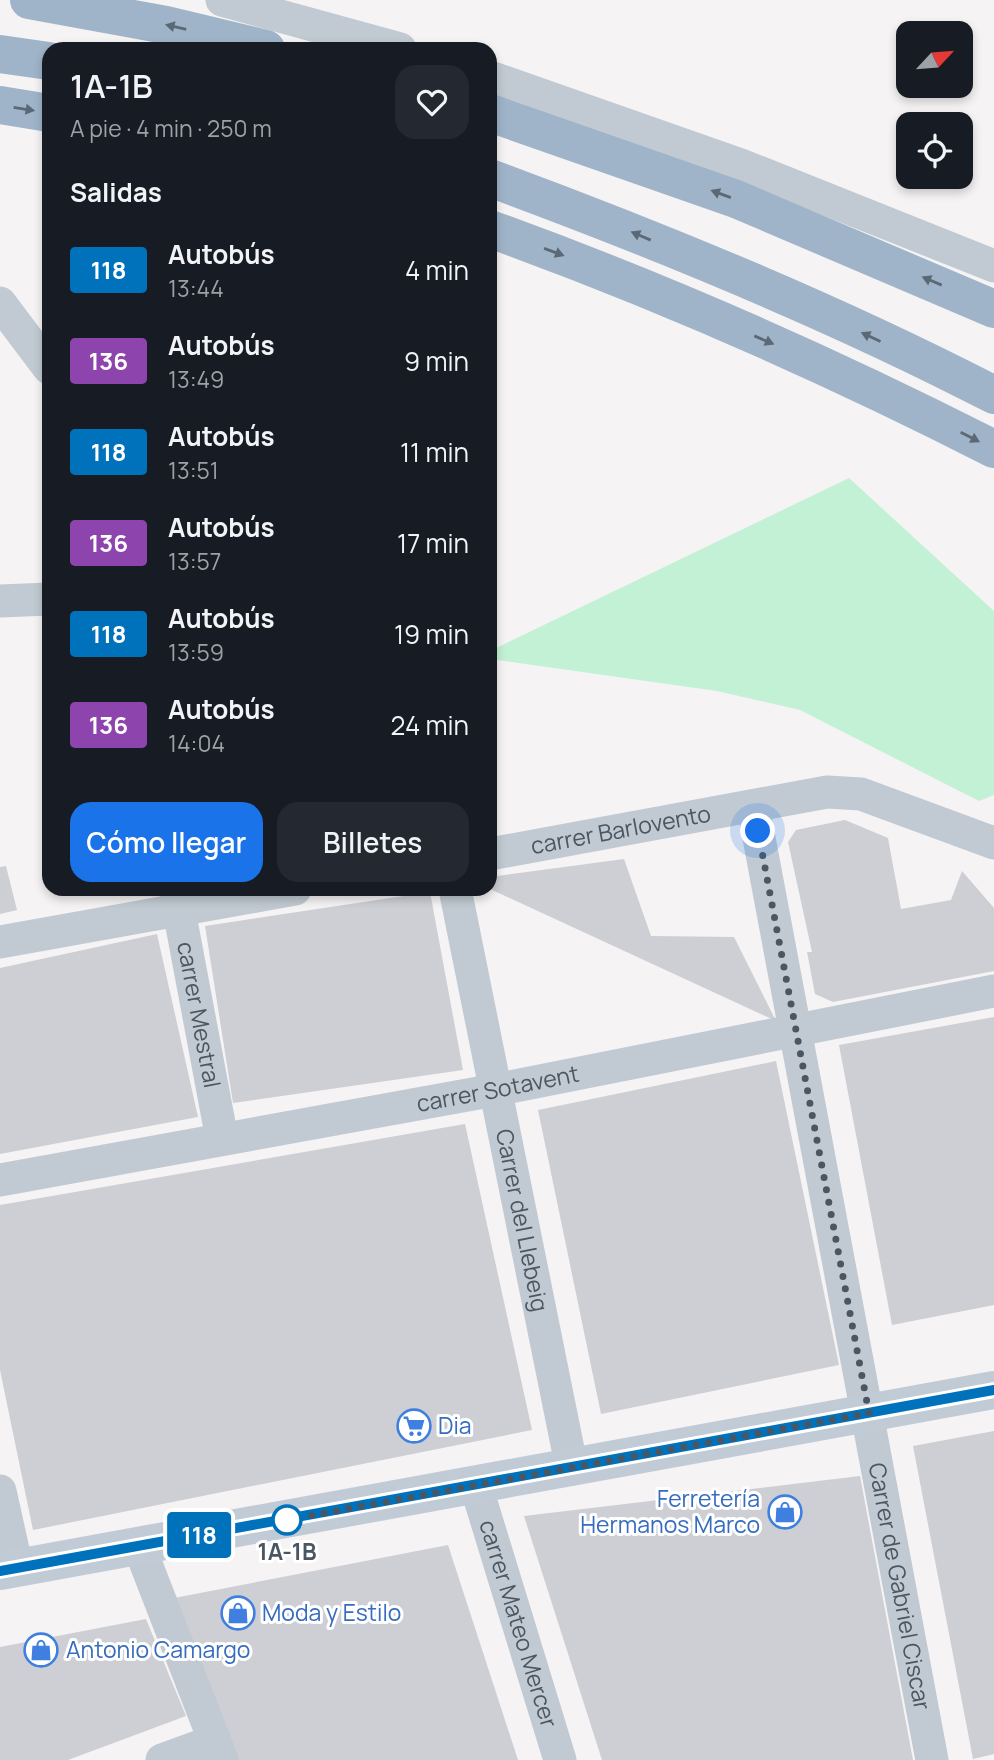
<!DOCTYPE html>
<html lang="es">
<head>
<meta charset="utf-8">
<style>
	body { margin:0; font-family:Manrope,sans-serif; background:#242831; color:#f1f3f6; height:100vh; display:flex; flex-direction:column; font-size:26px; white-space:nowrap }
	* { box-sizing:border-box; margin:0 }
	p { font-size:23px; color:#9ea1a6 }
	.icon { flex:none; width:38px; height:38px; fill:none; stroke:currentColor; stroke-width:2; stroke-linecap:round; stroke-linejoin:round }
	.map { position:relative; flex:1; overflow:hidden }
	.side { position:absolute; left:42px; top:42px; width:455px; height:854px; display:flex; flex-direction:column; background:#171b24; border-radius:21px; box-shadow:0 4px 10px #0003 }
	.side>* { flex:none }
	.badge { padding:0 14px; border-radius:5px; font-size:24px; line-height:46px }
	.needle { width:46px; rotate:64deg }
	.buttons { position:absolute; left:896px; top:21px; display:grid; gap:14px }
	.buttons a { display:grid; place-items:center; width:77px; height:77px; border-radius:14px; background:#171b24; box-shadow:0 4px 10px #0003; font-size:35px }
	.you { position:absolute; width:35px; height:35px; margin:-18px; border:5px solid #fff; border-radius:50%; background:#1a73e8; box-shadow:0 0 0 10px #1a73e833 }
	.map>.badge { position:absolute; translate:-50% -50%; box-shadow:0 0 0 4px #fff }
	h2 { padding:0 28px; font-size:26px; line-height:63px }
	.round { display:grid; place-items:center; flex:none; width:74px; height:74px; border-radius:21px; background:#242831 }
	.headline { display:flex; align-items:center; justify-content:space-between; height:119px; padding:0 28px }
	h1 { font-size:33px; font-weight:600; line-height:52px }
	.primary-button { display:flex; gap:14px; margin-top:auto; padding:14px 28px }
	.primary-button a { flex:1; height:80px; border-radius:21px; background:#1a73e8; color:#fff; font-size:28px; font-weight:600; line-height:80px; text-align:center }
	.primary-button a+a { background:#242831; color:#f1f3f6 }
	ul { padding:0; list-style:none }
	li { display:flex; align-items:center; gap:21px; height:91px; padding:0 28px }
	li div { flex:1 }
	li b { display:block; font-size:26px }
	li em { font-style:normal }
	li .badge { min-width:77px; font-weight:700; text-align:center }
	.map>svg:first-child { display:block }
</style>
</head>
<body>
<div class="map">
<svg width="994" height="1760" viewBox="0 0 994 1760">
	<rect width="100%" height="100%" fill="#f5f3f3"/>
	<path fill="#c3f1d5" d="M849,478L994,611V795L979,801L800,710L717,691L490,659V651Z"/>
	<g fill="#cdcfd5">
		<path d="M845,820L888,838L901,909L951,900L962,871L994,908V971L833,1002L815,994L807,952H812L788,842L796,830Z"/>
		<path d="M624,859L651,936L734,937L776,1021L490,889V877Z"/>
		<path d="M6,866L17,910L0,914V867Z"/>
		<path d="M430,892L463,1070L233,1103L205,926Z"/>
		<path d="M157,934L198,1117L0,1154V968Z"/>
		<path d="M994,1017V1305L892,1325L839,1045Z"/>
		<path d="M776,1061L839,1365L601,1414L538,1110Z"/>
		<path d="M465,1124L532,1430L33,1530L0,1370V1205Z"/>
		<path d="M994,1431V1754L973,1759L913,1446Z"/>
		<path d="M860,1476L913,1760H602L524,1516Z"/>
		<path d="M448,1545L518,1760H234L169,1599Z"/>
		<path d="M146,1619L186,1716L68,1760H0V1647Z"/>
	</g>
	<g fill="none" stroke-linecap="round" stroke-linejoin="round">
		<g stroke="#c1cad2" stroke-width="33">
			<path d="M222,0L400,49"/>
			<path d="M490,77L741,165L994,266"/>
			<path d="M0,303L49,368"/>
			<path d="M0,601L49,599"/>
			<path id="s1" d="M753,806L932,1760"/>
			<path id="s2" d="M490,854L827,792L861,794L994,843"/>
			<path id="s3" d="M175,889L222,1139"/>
			<path id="s4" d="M455,889L572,1469"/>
			<path d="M0,942L295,889"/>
			<path id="s5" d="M0,1180L495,1090L994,991"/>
			<path id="s6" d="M476,1486L560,1760"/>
			<path d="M0,1491L17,1568"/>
			<path d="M139,1546L222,1760"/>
			<path d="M162,1760L214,1741"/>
		</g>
		<path stroke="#c1cbd6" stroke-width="38" d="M0,1571L994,1390"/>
		<g stroke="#9fb4c9" stroke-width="38">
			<path d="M29,0L166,25L266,49"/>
			<path d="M0,54L49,61"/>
			<path d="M0,105L49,113"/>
			<path d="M490,113L736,199L994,309"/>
			<path d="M490,178C661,241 832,311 994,395"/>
			<path d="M490,229C662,291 831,366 994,449"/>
		</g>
	</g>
	<defs><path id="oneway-solid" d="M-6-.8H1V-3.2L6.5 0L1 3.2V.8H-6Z" transform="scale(1.75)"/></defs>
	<g fill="#5b6976">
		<use href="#oneway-solid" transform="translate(176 27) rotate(-167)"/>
		<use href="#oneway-solid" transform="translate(24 109) rotate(9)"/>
		<use href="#oneway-solid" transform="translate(721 194) rotate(-160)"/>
		<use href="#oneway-solid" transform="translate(641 236) rotate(-157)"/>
		<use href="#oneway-solid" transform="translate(554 252) rotate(20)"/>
		<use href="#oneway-solid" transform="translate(932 281) rotate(-157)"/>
		<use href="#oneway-solid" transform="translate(871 337) rotate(-155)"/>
		<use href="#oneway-solid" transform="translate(764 340) rotate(23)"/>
		<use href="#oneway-solid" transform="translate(970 437) rotate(27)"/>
	</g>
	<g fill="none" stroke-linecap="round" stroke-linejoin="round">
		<defs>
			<path id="line" d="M0,1571L994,1390"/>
		</defs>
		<use href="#line" stroke="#fff" stroke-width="16"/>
		<use href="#line" stroke="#0072bc" stroke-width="10"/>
		<path stroke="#4a5661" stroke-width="7" stroke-dasharray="0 12.6" d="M287,1520L869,1413L758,831"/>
	</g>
	<defs>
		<symbol id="supermarket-ring" viewBox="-11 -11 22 22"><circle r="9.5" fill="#fff" stroke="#3f7fe0" stroke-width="1.5"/><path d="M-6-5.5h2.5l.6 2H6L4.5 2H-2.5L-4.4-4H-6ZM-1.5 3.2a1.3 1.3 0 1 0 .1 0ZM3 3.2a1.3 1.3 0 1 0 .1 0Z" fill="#3f7fe0"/></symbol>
		<symbol id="shop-ring" viewBox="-11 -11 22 22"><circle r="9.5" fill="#fff" stroke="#3f7fe0" stroke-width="1.5"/><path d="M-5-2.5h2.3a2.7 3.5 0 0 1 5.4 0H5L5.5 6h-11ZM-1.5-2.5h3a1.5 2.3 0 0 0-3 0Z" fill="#3f7fe0"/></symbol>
	</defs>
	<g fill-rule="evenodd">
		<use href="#supermarket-ring" x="395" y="1407" width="38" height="38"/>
		<use href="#shop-ring" x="766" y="1493" width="38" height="38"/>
		<use href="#shop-ring" x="219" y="1594" width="38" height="38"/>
		<use href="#shop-ring" x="22" y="1631" width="38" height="38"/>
	</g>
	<circle fill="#fff" stroke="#0072bc" stroke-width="3.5" cx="287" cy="1520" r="14"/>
	<g text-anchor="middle" stroke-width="6" stroke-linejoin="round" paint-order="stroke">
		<g font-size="23" fill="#4a5661" stroke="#fff">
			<text dy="8" stroke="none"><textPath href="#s2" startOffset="133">carrer Barlovento</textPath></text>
			<text dy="8" stroke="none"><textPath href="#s3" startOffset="128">carrer Mestral</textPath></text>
			<text dy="8" stroke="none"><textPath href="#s5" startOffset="506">carrer Sotavent</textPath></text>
			<text dy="8" stroke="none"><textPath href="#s4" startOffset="338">Carrer del Llebeig</textPath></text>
			<text dy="8" stroke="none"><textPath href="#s1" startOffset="794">Carrer de Gabriel Ciscar</textPath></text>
			<text dy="8" stroke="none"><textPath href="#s6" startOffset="144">carrer Mateo Mercer</textPath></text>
		</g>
		<g font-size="23" fill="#366cbe" stroke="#fff" text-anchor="start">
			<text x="438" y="1434">Dia</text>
			<text x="760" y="1507" text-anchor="end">Ferretería<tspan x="760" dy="26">Hermanos Marco</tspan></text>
			<text x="262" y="1621">Moda y Estilo</text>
			<text x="66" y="1658">Antonio Camargo</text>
		</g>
		<g font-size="23" font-weight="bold" fill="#4a5661" stroke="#fff">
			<text x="287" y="1560">1A-1B</text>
		</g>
	</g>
</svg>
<div class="buttons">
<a><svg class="needle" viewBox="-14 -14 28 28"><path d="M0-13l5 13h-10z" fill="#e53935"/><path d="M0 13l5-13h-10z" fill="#9ea1a6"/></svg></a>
<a><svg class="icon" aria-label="locate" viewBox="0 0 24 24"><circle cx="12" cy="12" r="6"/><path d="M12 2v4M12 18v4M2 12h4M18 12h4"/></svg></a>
</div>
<div class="you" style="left:758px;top:831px"></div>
<b class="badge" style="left:199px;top:1535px;background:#0072bc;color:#fff">118</b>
<section class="side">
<div class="headline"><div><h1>1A-1B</h1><p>A pie · 4 min · 250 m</p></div><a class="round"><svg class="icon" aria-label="heart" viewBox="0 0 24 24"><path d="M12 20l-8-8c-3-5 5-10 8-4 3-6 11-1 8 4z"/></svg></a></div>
<h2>Salidas</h2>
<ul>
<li><span class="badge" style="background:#0072bc;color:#fff">118</span><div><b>Autobús</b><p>13:44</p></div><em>4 min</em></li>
<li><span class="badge" style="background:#8e44ad;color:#fff">136</span><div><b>Autobús</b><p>13:49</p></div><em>9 min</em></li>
<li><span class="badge" style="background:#0072bc;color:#fff">118</span><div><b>Autobús</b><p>13:51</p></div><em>11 min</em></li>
<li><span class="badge" style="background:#8e44ad;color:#fff">136</span><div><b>Autobús</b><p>13:57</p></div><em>17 min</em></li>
<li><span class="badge" style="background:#0072bc;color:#fff">118</span><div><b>Autobús</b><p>13:59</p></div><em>19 min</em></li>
<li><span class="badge" style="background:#8e44ad;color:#fff">136</span><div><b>Autobús</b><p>14:04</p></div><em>24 min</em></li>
</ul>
<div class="primary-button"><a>Cómo llegar</a><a>Billetes</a></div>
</section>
</div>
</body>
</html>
